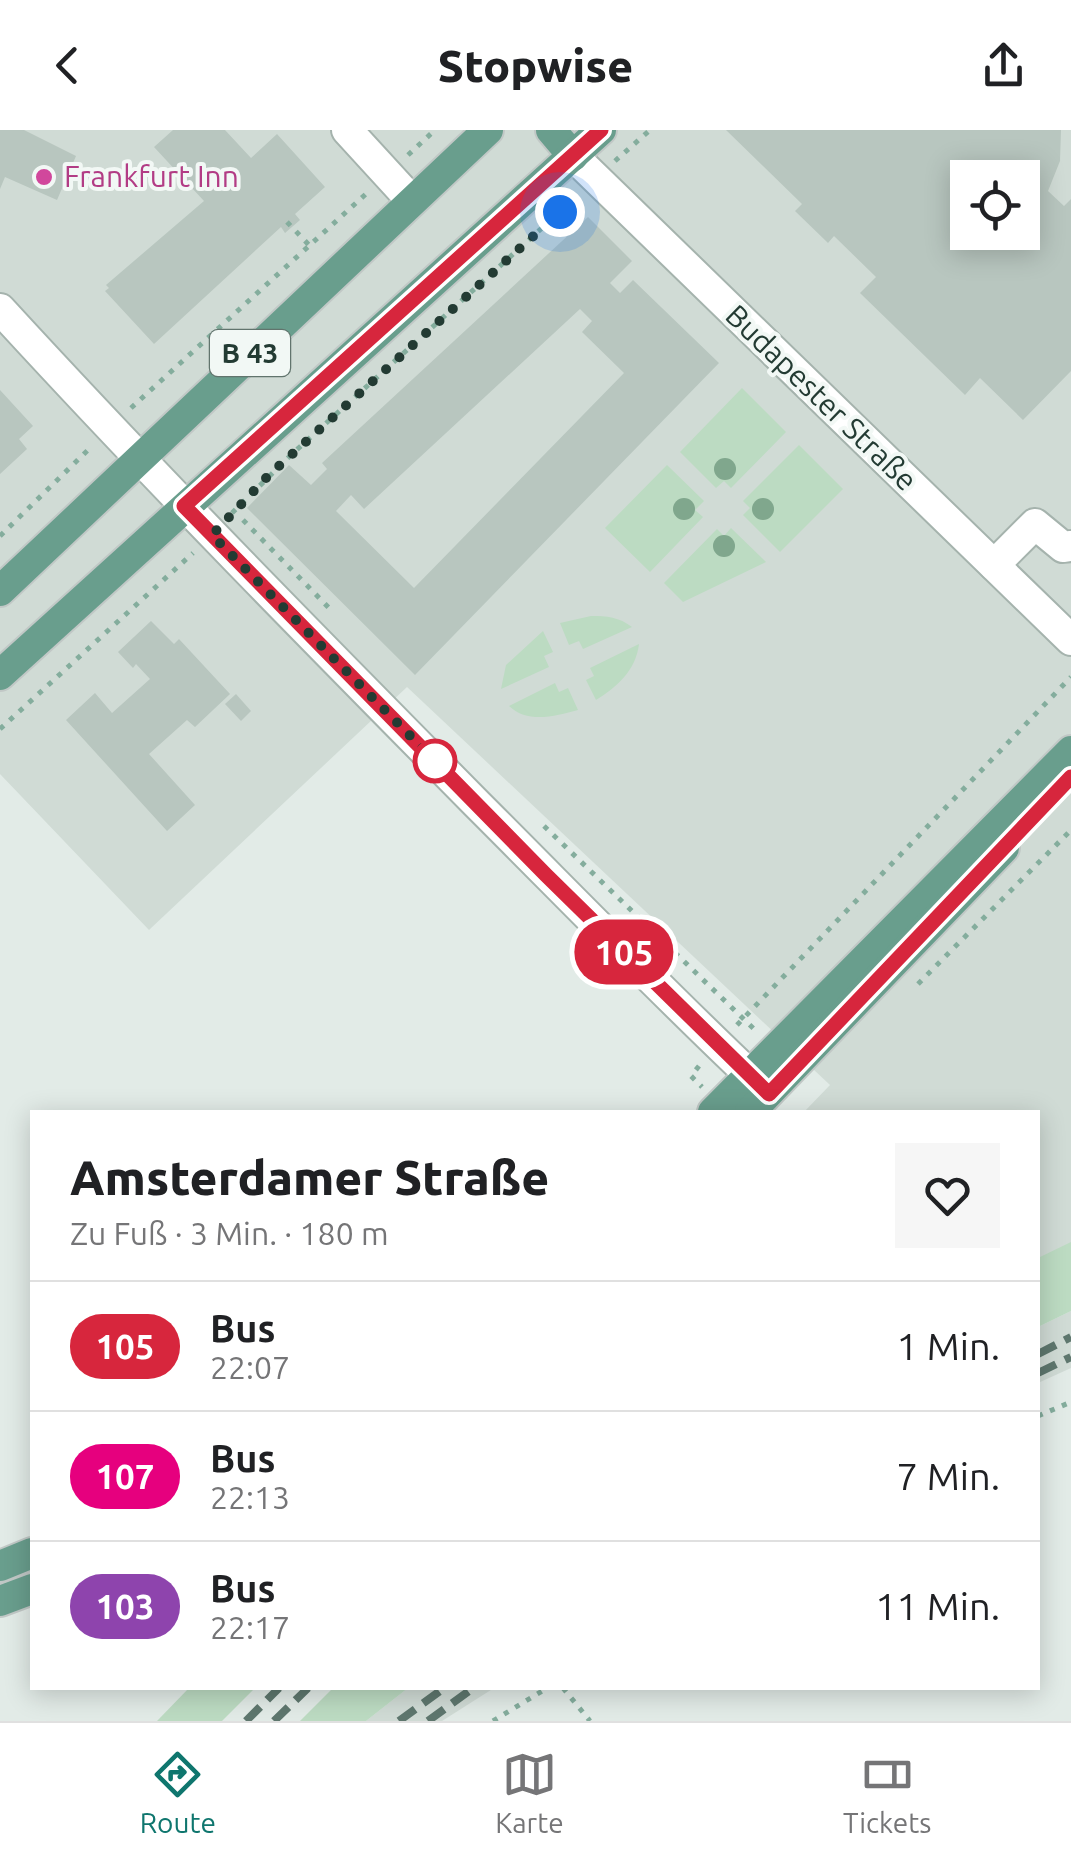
<!DOCTYPE html>
<html lang="de">
<head>
<meta charset="utf-8">
<style>
	body { margin:0; font-family:Ubuntu,sans-serif; background:#f6f6f6; color:#202124; height:100vh; display:flex; flex-direction:column; font-size:38px; white-space:nowrap }
	* { box-sizing:border-box; margin:0 }
	p { font-size:32px; color:#757577 }
	.icon { flex:none; width:55px; height:55px; fill:none; stroke:currentColor; stroke-width:2; stroke-linecap:round; stroke-linejoin:round }
	.map { position:relative; flex:1; overflow:hidden }
	.panel { position:absolute; left:30px; top:980px; width:1010px; height:580px; display:flex; flex-direction:column; background:#fff; border-radius:0px; box-shadow:0 5px 25px #0003 }
	.panel>* { flex:none }
	.badge { padding:0 20px; border-radius:32px; font-size:35px; line-height:65px }
	.fabs { position:absolute; left:950px; top:30px; display:grid; gap:20px }
	.fabs a { display:grid; place-items:center; width:90px; height:90px; border-radius:0px; background:#fff; box-shadow:0 5px 25px #0003; font-size:50px }
	.you { position:absolute; width:50px; height:50px; margin:-25px; border:8px solid #fff; border-radius:50%; background:#1a73e8; box-shadow:0 0 0 15px #1a73e833 }
	.map>.badge { position:absolute; translate:-50% -50%; box-shadow:0 0 0 5px #fff }
	.round { display:grid; place-items:center; flex:none; width:105px; height:105px; border-radius:0px; background:#f6f6f6 }
	.headline { display:flex; align-items:center; justify-content:space-between; height:170px; padding:0 40px }
	h1 { font-size:48px; font-weight:800; line-height:75px }
	ul { padding:0; list-style:none }
	li { display:flex; align-items:center; gap:30px; height:130px; padding:0 40px; border-top:2px solid #e0e0e0 }
	li div { flex:1 }
	li b { display:block; font-size:38px }
	li em { font-style:normal }
	li .badge { min-width:110px; font-weight:700; text-align:center }
	header { display:flex; justify-content:space-between; align-items:center; height:130px; padding:0 40px; background:#fff; font-size:45px; font-weight:800 }
	.dock { display:flex; justify-content:space-around; align-items:center; height:140px; border-top:2px solid #e0e0e0; background:#fff; font-size:28px; color:#757577 }
	.dock a { display:grid; justify-items:center; gap:5px }
	.dock .current { color:#0f766e }
	.map>svg:first-child { display:block }
</style>
</head>
<body>
<header><svg class="icon" aria-label="back" viewBox="0 0 24 24"><path d="M15 5l-7 7 7 7"/></svg>Stopwise<svg class="icon" aria-label="share" viewBox="0 0 24 24"><path d="M12 15V3M7 8l5-5 5 5M5 13v7h14v-7"/></svg></header>
<div class="map">
<svg width="1071" height="1591" viewBox="0 0 1071 1591">
	<rect width="100%" height="100%" fill="#e2ebe7"/>
	<g fill="#d0dbd5" fill-rule="evenodd">
		<path d="M0,0H1071V1117L1038,1134V982H804L830,955L407,557L149,800L0,644ZM968,48H1022V102H968Z"/>
		<path d="M1071,1181V1238L1038,1253V1197Z"/>
		<path d="M408,1558H494L442,1591H366Z"/>
	</g>
	<g fill="#bcdbc2">
		<path d="M742,258L786,302L731,358L724,351L716,358L680,322Z"/>
		<path d="M799,315L843,359L780,422L743,385L750,378L743,371Z"/>
		<path d="M667,335L704,371L695,380L703,387L650,442L605,398Z"/>
		<path d="M731,398L766,432L683,472L664,453L717,399L724,406Z"/>
		<path d="M591,486C607,486 619,487 632,497L583,519L579,511L569,515L560,493Z"/>
		<path d="M543,501L553,522L544,526L549,537L501,559L506,535Z"/>
		<path d="M639,514C636,540 617,557 596,570L586,550L594,546L590,538Z"/>
		<path d="M555,553L559,562L568,558L578,580C555,586 528,594 509,576Z"/>
		<path d="M1071,1112V1181L1038,1197V1128Z"/>
		<path d="M189,1558H255L222,1591H157Z"/>
		<path d="M333,1558H408L366,1591H300Z"/>
	</g>
	<g fill="#b8c6bf" fill-rule="evenodd">
		<path d="M0,0H24L76,26L57,70L5,47L0,59Z"/>
		<path d="M173,0H225L251,28L277,4L325,57L295,84L300,90L285,103L281,97L154,214L105,161L109,158L106,155L204,71L154,17Z"/>
		<path d="M726,0H1061L1060,31L1048,61L1064,76L1071,69V241L1023,290L980,248L965,265L860,163L876,147L834,106L828,113L795,81L802,74ZM968,48H1022V102H968Z"/>
		<path d="M588,87L632,131L610,153L620,163L633,150L719,233L415,545L247,378L289,335L311,355L327,339L322,333ZM580,179L592,191L582,202L624,243L414,458L336,381L351,365L364,379Z"/>
		<path d="M0,260L33,296L19,309L27,319L0,344Z"/>
		<path d="M151,491L174,514L179,509L230,564L195,597L187,590L149,624L195,675L167,701L66,590L95,563L112,583L150,549L136,534L133,538L118,522Z"/>
		<path d="M236,564L251,581L241,591L225,574Z"/>
	</g>
	<g fill="none" stroke-linecap="round" stroke-linejoin="round">
		<defs>
			<g id="minor">
				<path d="M347,0L412,71"/>
				<path d="M573,26L1071,510"/>
				<path d="M0,179C155,348 316,511 477,674C568,765 657,857 751,946"/>
				<path d="M994,435L1035,394L1063,417L1071,416"/>
			</g>
			<g id="major">
				<path d="M551,0L573,26"/>
				<path d="M0,461L488,0"/>
				<path d="M0,545L601,0"/>
				<path d="M713,982L1071,621"/>
				<path d="M750,982L1004,718"/>
				<path d="M0,1436L32,1423"/>
				<path d="M0,1471L32,1459"/>
			</g>
		</defs>
		<use href="#minor" stroke="#a5b3ad" stroke-width="34"/>
		<use href="#major" stroke="#c1c8c6" stroke-width="34"/>
		<g stroke="#84ad9d" stroke-width="5" stroke-dasharray="5 8" stroke-linecap="butt">
			<path d="M408,25L435,0"/>
			<path d="M615,31L650,0"/>
			<path d="M287,92L309,115"/>
			<path d="M131,278L367,63"/>
			<path d="M232,383L292,324L574,69"/>
			<path d="M243,390L333,482"/>
			<path d="M0,406L91,317"/>
			<path d="M0,599L193,423"/>
			<path d="M544,696L755,900"/>
			<path d="M918,854L1071,700"/>
			<path d="M737,895L1071,547"/>
			<path d="M699,936L691,946L702,957"/>
			<path d="M1038,1286L1071,1272"/>
			<path d="M563,1558L590,1591"/>
			<path d="M493,1591L547,1558"/>
		</g>
		<use href="#minor" stroke="#fff" stroke-width="30"/>
		<use href="#major" stroke="#699e8d" stroke-width="30"/>
		<g stroke="#5e776e" stroke-width="8" stroke-dasharray="20 10" stroke-linecap="butt">
			<path d="M1038,1224L1071,1207"/>
			<path d="M1038,1243L1071,1227"/>
			<path d="M246,1591L279,1558"/>
			<path d="M274,1591L308,1558"/>
			<path d="M399,1591L444,1558"/>
			<path d="M428,1591L473,1558"/>
		</g>
	</g>
	<g fill="#80a78d">
		<circle cx="725" cy="339" r="11"/>
		<circle cx="684" cy="379" r="11"/>
		<circle cx="763" cy="379" r="11"/>
		<circle cx="724" cy="416" r="11"/>
	</g>
	<g fill="none" stroke-linecap="round" stroke-linejoin="round">
		<defs>
			<path id="line" d="M601,0L184,376L546,745L769,964L1071,647"/>
		</defs>
		<use href="#line" stroke="#fff" stroke-width="22"/>
		<use href="#line" stroke="#d7263d" stroke-width="15"/>
		<path stroke="#233b33" stroke-width="10" stroke-dasharray="0 18" d="M435,631L212,405L268,346L560,82"/>
	</g>
	<circle fill="#d1479c" stroke="#f2f8f5" stroke-width="4" cx="44" cy="47" r="10"/>
	<circle fill="#fff" stroke="#d7263d" stroke-width="5" cx="435" cy="631" r="20"/>
	<g text-anchor="middle" stroke-width="8" stroke-linejoin="round" paint-order="stroke">
		<rect fill="#f2f8f5" stroke="#61746d" stroke-width="2.5" x="210" y="200" width="80" height="46" rx="8"/>
		<g font-size="28" font-weight="bold" fill="#233b33">
			<text x="250" y="233">B 43</text>
		</g>
		<g font-size="30" fill="#b23c85" stroke="#f2f8f5" text-anchor="start">
			<text x="64" y="57">Frankfurt Inn</text>
		</g>
		<g font-size="30" fill="#233b33" stroke="#f2f8f5">
			<text transform="translate(821 268) rotate(44)" y="10">Budapester Straße</text>
		</g>
	</g>
</svg>
<div class="fabs">
<a><svg class="icon" aria-label="locate" viewBox="0 0 24 24"><circle cx="12" cy="12" r="6"/><path d="M12 2v4M12 18v4M2 12h4M18 12h4"/></svg></a>
</div>
<div class="you" style="left:560px;top:82px"></div>
<b class="badge" style="left:624px;top:822px;background:#d7263d;color:#fff">105</b>
<section class="panel">
<div class="headline"><div><h1>Amsterdamer Straße</h1><p>Zu Fuß · 3 Min. · 180 m</p></div><a class="round"><svg class="icon" aria-label="heart" viewBox="0 0 24 24"><path d="M12 20l-8-8c-3-5 5-10 8-4 3-6 11-1 8 4z"/></svg></a></div>
<ul>
<li><span class="badge" style="background:#d7263d;color:#fff">105</span><div><b>Bus</b><p>22:07</p></div><em>1 Min.</em></li>
<li><span class="badge" style="background:#e6007e;color:#fff">107</span><div><b>Bus</b><p>22:13</p></div><em>7 Min.</em></li>
<li><span class="badge" style="background:#8e44ad;color:#fff">103</span><div><b>Bus</b><p>22:17</p></div><em>11 Min.</em></li>
</ul>
</section>
</div>
<nav class="dock">
<a class="current"><svg class="icon" aria-label="directions" viewBox="0 0 24 24"><path d="M12 3l9 9-9 9-9-9zM9 14v-3h6M13 9l2 2-2 2"/></svg>Route</a>
<a><svg class="icon" aria-label="map" viewBox="0 0 24 24"><path d="M3 6l6-2 6 2 6-2v14l-6 2-6-2-6 2zM9 4v14M15 6v14"/></svg>Karte</a>
<a><svg class="icon" aria-label="tickets" viewBox="0 0 24 24"><path d="M3 7h18v10H3zM15 7v10"/></svg>Tickets</a>
</nav>
</body>
</html>
